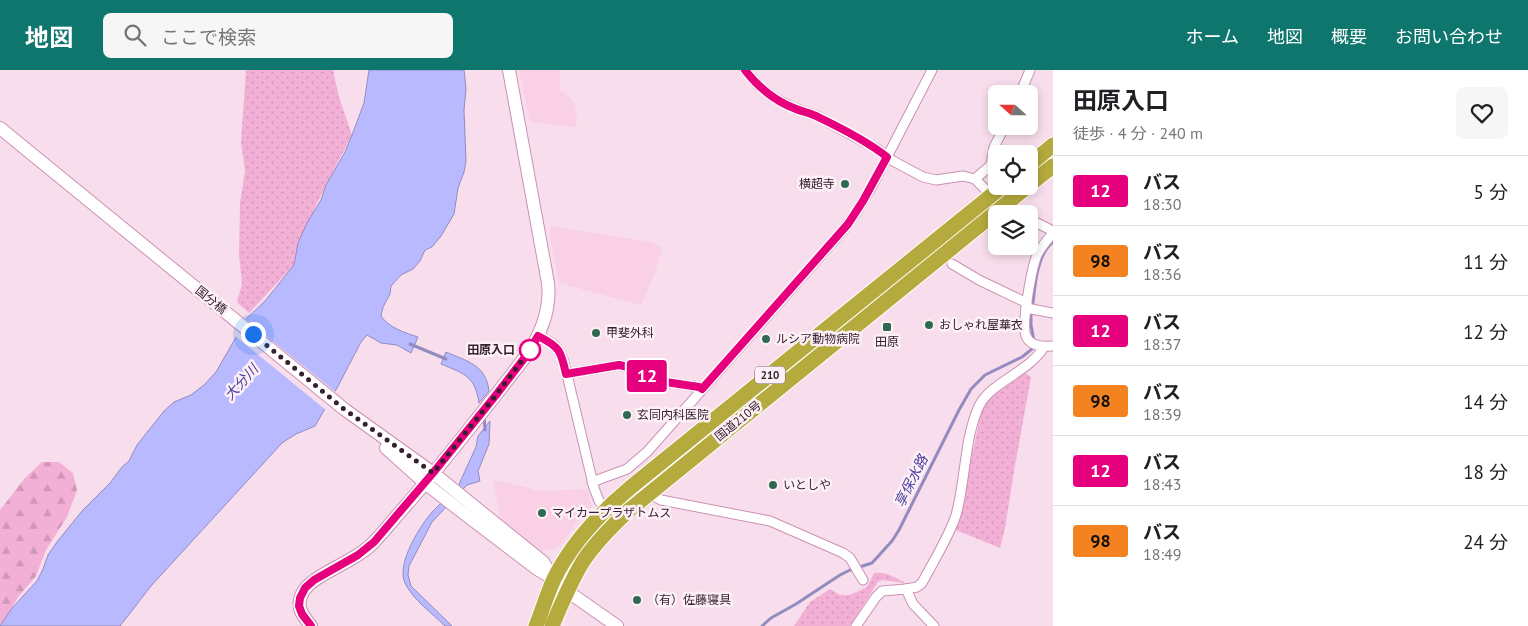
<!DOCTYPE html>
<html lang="ja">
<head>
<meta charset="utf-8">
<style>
	body { margin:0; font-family:"PT Sans","Noto Sans JP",sans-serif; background:#f6f6f6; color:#202124; height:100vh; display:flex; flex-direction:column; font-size:19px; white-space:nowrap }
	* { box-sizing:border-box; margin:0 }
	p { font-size:16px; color:#757577 }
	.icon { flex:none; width:28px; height:28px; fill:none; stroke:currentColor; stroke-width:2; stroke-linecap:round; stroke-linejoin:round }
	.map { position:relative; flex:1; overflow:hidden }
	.drawer { display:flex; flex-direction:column; background:#fff; width:475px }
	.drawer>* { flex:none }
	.badge { padding:0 10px; border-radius:4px; font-size:18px; line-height:32px }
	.needle { width:32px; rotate:291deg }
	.tools { position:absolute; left:988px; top:15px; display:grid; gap:10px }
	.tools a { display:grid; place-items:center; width:50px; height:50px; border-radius:8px; background:#fff; box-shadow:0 2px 8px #0003; font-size:25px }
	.you { position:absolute; width:25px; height:25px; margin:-12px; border:4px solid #fff; border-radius:50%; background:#1a73e8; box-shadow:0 0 0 8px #1a73e833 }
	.map>.badge { position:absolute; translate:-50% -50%; box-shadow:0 0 0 2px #fff }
	.round { display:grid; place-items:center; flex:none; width:52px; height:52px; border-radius:8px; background:#f6f6f6 }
	.summary { display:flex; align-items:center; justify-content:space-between; height:85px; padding:0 20px }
	h1 { font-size:24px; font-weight:700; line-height:38px }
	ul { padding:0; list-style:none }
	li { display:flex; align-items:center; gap:15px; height:70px; padding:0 20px; border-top:1px solid #e0e0e0 }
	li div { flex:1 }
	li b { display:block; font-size:19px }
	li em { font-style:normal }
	li .badge { min-width:55px; font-weight:700; text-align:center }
	header { display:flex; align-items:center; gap:30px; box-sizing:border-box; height:70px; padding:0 25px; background:#0f766e; color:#fff }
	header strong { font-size:24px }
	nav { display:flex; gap:28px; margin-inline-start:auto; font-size:18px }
	.search { width:350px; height:45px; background:#f6f6f6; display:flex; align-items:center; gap:12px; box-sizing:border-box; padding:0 18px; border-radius:8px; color:#757577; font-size:19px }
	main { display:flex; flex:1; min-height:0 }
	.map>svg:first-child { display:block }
</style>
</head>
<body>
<header>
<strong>地図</strong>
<div class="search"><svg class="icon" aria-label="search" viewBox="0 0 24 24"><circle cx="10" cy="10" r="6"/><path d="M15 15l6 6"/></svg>ここで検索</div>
<nav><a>ホーム</a><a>地図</a><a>概要</a><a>お問い合わせ</a></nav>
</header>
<main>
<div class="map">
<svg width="1053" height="556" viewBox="0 0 1053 556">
	<defs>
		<pattern id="grass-dots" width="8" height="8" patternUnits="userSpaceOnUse" patternTransform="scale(1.25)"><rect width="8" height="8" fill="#f3b0d6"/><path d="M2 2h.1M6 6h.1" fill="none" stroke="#d197b8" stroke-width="1.8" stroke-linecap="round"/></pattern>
		<pattern id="forest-firs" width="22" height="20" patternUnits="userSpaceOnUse" patternTransform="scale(1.25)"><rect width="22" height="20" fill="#f3b0d6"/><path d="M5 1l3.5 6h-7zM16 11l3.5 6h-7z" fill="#d197b8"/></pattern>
	</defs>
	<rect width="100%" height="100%" fill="#f8deec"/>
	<g fill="#f9d0e6">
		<path d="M519,0H560V20L574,32L577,44L576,57L530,52Z"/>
		<path d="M551,156L652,172L662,178L655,203L641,235L559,213L549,162Z"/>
		<path d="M493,410L525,417L536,421L587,419L592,436L579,450L562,473L555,479L540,481L500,450Z"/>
	</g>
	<g fill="url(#grass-dots)">
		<path d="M246,0H333L339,27L352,65L326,115L298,173L294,195L249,243L237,232L242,214L239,184L240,133L245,101L241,72Z"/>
		<path d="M1025,303L1031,307L1014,401L1005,458L1000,478L956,460L982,338L989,329Z"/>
		<path d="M874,503C886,502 895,507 905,513L882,510L878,512L850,556H794L810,532L830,519L840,525H850L867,517Z"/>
	</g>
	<path fill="url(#forest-firs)" d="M42,392H59L73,403L77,420L67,447L46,480L36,506L18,527L1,556H0V440L25,408Z"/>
	<g fill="#b9b9ff" stroke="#928bc0">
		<path d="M369,0H464L466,19L464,40L466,91L464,102L458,118L454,144L441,166L432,177L425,180L420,191L413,199L401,205L391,216L390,224L383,237L381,246C388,257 405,263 418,267L411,283L397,275L381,273L367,265L361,272L337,318L315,356L296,364L282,373L151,516L120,556H0L12,538L37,511L43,499L48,485L57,472L82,441L110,413L122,397L129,391L137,375L164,341L174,332L191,325L204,315L216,302L247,248L265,231L294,195L298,173L307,153L321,130L326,115L345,82L352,65L364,33Z"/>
		<path d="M446,282C467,291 486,295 489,321L479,333C475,306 465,304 441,294Z"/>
		<path d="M490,351L489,374L478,401L480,411L467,415L432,452L409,496L408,505L411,516L452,556H445C432,543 413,530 405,513C396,494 420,455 434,440C442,432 451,424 459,416L460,412L476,377L478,366Z"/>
	</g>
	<path fill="#f8deec" d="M244,248L337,323L327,341L234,265Z"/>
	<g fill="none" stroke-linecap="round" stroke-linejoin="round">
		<g stroke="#928bc0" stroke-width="3">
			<path d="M1033,233C1035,215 1037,184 1053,172"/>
			<path d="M410,274L446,289"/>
			<path d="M484,346L485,360"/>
			<path d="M762,556L771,548L796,534L840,505L850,500L872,493L892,471L899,460L959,340L971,319L985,305L1022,287L1032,279L1034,271L1031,255V244"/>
		</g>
		<defs>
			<g id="street">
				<path d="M745,0L758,15L773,27L794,38L817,46L855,67L879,80L893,91L923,107L936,110L963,106L975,109L991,125L1017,144"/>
				<path d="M1020,24L1030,0"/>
				<path d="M975,109L991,95L994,77L1005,56"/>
				<path d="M1029,149L1053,161"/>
				<path d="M1053,163C1047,170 1041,177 1037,185C1032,197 1021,254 1026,266C1030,276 1043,277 1053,276"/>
				<path d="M952,194L979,210L1027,233"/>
				<path d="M1026,238L1053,243"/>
				<path d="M538,266C553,273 558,276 564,292L594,418L599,431L606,439"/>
				<path d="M566,304L619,295L628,297L659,311L699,317L702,319"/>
				<path d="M592,412L627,399L647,382L845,158L855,144L871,118L932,0"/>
				<path d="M649,423L661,430L770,451L843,483L850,488L863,510"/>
				<path d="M906,519L917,517L922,513C933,492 949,467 956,445C966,409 964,369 979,336C991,312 1029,302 1044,277"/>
				<path d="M856,556L876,527L882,521L906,519L913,534L934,556"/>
			</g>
			<g id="secondary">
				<path d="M0,58L344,339L433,403L543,492L554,509"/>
				<path d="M386,378L425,413L457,438L537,499L554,509L567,521L617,556"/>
				<path d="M311,556C302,545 295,536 303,522C312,505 354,492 371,475C385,461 396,446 409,432C450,385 488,335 526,286C541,264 551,240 548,213L509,0"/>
			</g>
			<g id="highway">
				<path d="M1029,95L1053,75"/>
				<path d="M1029,115L1053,96"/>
				<path d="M536,556C542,541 547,524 554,509C572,472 600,443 631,417L1003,116"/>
				<path d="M552,556C561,535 570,513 582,493C594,474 611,457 628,441L1028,116"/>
			</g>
		</defs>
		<use href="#street" stroke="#cb91b2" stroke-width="11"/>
		<use href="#secondary" stroke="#cb91b2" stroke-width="14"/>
		<use href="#highway" stroke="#fff" stroke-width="17"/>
		<use href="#street" stroke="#fff" stroke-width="9"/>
		<use href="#secondary" stroke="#fff" stroke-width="12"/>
		<use href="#highway" stroke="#b4aa3d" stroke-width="15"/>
	</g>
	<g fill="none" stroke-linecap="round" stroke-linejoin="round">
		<defs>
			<path id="line" d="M311,556L302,544L299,536L300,528L305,518L314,510L358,485L374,472L433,403L496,325L526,286L538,266C560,277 561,281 566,304L619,295L628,297L659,311L699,317L702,319L848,154L863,131L887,87C867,71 841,58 818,47C811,43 803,42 796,39C775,31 758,17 745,0"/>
		</defs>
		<use href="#line" stroke="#fff" stroke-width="11"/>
		<use href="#line" stroke="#e6007e" stroke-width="8"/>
		<path stroke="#36202d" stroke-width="5" stroke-dasharray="0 9" d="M253,264L344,339L433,403L496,325L530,280"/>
	</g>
	<g fill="#306951" stroke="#fdf0f6" stroke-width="2">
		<circle cx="845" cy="114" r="5"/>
		<circle cx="929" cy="255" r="5"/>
		<rect x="882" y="252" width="10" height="10" rx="2.5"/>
		<circle cx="596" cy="263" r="5"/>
		<circle cx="766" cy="269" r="5"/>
		<circle cx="627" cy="345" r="5"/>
		<circle cx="773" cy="415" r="5"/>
		<circle cx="542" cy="443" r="5"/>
		<circle cx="637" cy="530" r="5"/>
	</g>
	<circle fill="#fff" stroke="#e6007e" stroke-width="2.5" cx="530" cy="280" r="10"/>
	<g text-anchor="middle" stroke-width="5" stroke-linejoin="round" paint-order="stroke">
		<rect fill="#fdf0f6" stroke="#725e69" stroke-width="1" x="755" y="296.5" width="30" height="17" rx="4"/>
		<g font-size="11" font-weight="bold" fill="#36202d">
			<text x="770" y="309">210</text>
		</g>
		<g font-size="12" fill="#36202d" stroke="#fdf0f6" text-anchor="start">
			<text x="835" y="118" text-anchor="end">横超寺</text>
			<text x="939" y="259">おしゃれ屋華衣</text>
			<text x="606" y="267">甲斐外科</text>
			<text x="776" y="273">ルシア動物病院</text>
			<text x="887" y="276" text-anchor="middle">田原</text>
			<text x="637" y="349">玄同内科医院</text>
			<text x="783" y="419">いとしや</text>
			<text x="552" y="447">マイカープラザトムス</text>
			<text x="647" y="534">（有）佐藤寝具</text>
		</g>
		<g font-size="12" fill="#36202d" stroke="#fdf0f6">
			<text transform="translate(211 230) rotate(39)" y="4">国分橋</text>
			<text transform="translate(738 351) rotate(-39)" y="4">国道210号</text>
		</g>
		<g font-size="12" font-weight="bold" fill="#36202d" stroke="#fdf0f6" text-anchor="end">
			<text x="515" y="284">田原入口</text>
		</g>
		<g font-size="14" font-style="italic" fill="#4c40a2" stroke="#fdf0f6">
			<text transform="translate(241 312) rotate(-48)" y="5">大分川</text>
			<text transform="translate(911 411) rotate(-63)" y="5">享保水路</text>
		</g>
	</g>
</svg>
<div class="tools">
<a><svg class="needle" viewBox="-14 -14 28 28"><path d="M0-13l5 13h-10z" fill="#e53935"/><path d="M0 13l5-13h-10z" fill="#757577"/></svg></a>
<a><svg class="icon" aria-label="locate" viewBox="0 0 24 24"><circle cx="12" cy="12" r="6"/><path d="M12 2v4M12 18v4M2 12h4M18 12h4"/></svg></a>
<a><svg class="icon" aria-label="layers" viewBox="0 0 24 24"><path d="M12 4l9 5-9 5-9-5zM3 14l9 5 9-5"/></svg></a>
</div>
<div class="you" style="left:253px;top:264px"></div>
<b class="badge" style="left:647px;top:306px;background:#e6007e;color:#fff">12</b>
</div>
<section class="drawer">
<div class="summary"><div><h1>田原入口</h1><p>徒歩 · 4 分 · 240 m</p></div><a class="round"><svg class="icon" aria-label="heart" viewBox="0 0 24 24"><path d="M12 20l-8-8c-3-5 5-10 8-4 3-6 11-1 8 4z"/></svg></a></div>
<ul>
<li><span class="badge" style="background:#e6007e;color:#fff">12</span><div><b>バス</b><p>18:30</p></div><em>5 分</em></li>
<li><span class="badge" style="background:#f58220;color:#111">98</span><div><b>バス</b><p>18:36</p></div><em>11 分</em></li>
<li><span class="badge" style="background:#e6007e;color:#fff">12</span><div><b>バス</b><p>18:37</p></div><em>12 分</em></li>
<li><span class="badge" style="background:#f58220;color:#111">98</span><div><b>バス</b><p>18:39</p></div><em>14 分</em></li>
<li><span class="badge" style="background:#e6007e;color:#fff">12</span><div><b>バス</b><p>18:43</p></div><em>18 分</em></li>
<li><span class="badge" style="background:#f58220;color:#111">98</span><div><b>バス</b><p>18:49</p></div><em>24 分</em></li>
</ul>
</section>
</main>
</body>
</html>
